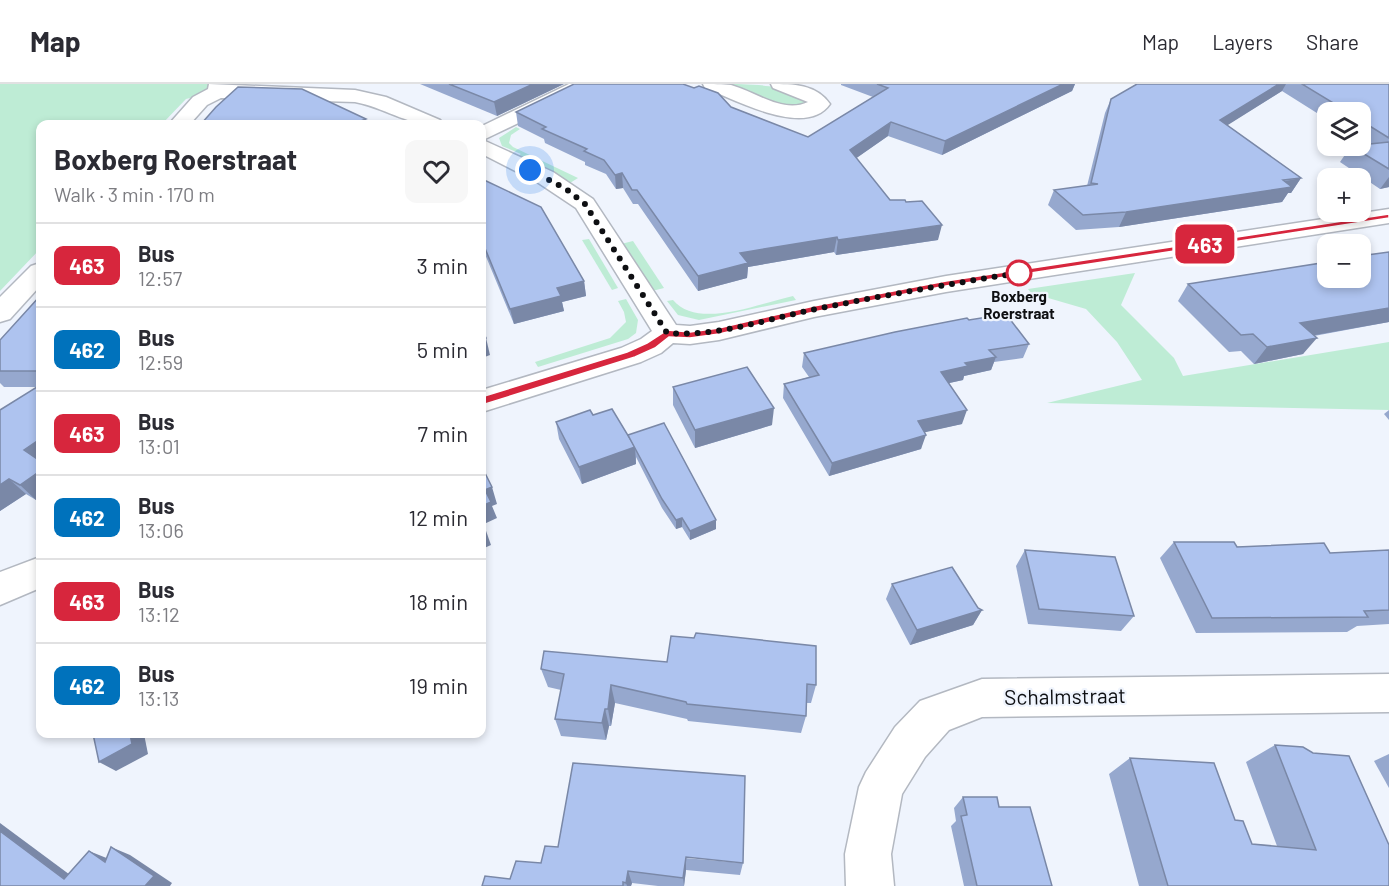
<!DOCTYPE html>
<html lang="en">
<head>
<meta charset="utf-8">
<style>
	body { margin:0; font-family:Barlow,sans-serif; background:#f7f7f7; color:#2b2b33; height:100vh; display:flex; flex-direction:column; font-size:22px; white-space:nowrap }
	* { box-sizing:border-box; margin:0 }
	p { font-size:20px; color:#7c7c81 }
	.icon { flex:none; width:33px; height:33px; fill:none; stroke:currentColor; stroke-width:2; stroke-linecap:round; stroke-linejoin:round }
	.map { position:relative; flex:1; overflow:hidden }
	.side { position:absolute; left:36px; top:36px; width:450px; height:618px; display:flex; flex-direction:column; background:#fff; border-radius:12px; box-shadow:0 3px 9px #0003 }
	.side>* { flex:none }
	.badge { padding:0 12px; border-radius:9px; font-size:21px; line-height:39px }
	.controls { position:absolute; left:1317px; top:18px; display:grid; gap:12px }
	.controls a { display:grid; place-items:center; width:54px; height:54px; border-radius:12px; background:#fff; box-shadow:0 3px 9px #0003; font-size:30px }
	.you { position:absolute; width:30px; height:30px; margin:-15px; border:4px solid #fff; border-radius:50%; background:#1a73e8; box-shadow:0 0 0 9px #1a73e833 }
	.map>.badge { position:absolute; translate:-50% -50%; box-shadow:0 0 0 3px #fff }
	.round { display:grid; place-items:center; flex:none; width:63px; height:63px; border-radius:12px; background:#f7f7f7 }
	.headline { display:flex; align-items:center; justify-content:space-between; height:102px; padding:0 18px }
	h1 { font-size:28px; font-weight:700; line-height:45px }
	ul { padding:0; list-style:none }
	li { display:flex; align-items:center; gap:18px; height:84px; padding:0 18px; border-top:2px solid #e1e1e2 }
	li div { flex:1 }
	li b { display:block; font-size:22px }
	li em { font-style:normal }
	li .badge { min-width:66px; font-weight:700; text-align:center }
	header { display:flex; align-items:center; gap:36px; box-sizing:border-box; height:84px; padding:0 30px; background:#fff; border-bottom:2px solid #e1e1e2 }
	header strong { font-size:28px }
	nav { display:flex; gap:33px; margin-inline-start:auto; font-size:21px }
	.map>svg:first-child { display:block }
</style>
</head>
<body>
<header>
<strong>Map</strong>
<nav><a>Map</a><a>Layers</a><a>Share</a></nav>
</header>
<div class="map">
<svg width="1389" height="802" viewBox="0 0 1389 802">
	<rect width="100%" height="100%" fill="#eff4fd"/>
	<g fill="#beecd5">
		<path d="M0,0H209L208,6L202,11L186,15L162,40H40V165L0,207Z"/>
		<path d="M725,0C746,0 795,0 808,18L805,22H784Z"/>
		<path d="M516,43L520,45L511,51L509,59L513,63L578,94L570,99L516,73L521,70L502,62L499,54Z"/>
		<path d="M589,155L618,204L612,206L582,156Z"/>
		<path d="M633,157L664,204L652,207L621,160Z"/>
		<path d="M1135,189L1121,221L1174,274L1183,292L1389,258V326L1047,319L1142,296L1117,258L1086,225L1031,209L1028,205Z"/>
		<path d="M793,212L796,216L699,236L678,231L667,217L673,216C698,246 760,219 793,212Z"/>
		<path d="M626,215L638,236L636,249L628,255L538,283L535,278L610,254L626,238L624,228L618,217Z"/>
	</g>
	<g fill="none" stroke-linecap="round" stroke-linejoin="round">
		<defs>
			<g id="street">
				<path d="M209,0L355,6L386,13L440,36L443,40C410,44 387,24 355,18L221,14L207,21L190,40H169L193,13L208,5Z"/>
				<path d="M569,0H593L591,4L483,56L553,88L593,115L676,241L690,242L719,238L814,217L946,192L1389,125V139L946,208L814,233L719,256L690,260L673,259L661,269L641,278L482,328V306L621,264L641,255L652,247L576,124L537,98L482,70V42Z"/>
				<path d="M703,0C712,0 723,0 731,1C756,8 783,30 808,18L773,4L771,0C793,0 816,0 830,20C806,55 734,15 705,4Z"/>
				<path d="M40,179V202L10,235L0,238V213L31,182Z"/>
				<path d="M40,473V504L0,521V488Z"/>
				<path d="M1389,590V628L982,633L949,646L925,673L902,710L891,770L894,802H846L845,770L859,703L866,688L895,643L920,617L982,595Z"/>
			</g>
		</defs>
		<use href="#street" stroke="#b3b8c1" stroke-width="3"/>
		<use href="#street" fill="#fff" fill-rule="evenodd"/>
	</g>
	<g fill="#96a8ce">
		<path d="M420,0H564L497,32Z"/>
		<path d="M841,0H1075L1072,7L942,71L888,52L856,74L890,116L938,156L836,171L834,168L748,183L747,194L698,207L638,120H633L623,104L616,105L606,90L585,81V78L545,59L544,55L518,42L516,28L731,23L808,53L873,13L841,1Z"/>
		<path d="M1137,0H1389V103L1380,105L1340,78L1351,62L1366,60L1360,57V28H1328V36L1282,7L1227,41L1301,94L1291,109H1288L1282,118L1119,143L1076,146L1048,121L1054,106L1087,102L1105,29L1111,15Z"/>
		<path d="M482,95L584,197L586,212L562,218L564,227L514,240L482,163Z"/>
		<path d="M1389,168V238L1314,252L1303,270L1254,280L1241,267L1229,268L1178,217L1188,200Z"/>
		<path d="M40,212V413L36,416L26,410L0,427V326L38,303H4L0,299V256Z"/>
		<path d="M969,236L1029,260L1023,274L994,278L991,286L964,292L963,296L949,299L962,340L924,348L921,365L829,392L783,314L784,300L809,293L802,283L804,269Z"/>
		<path d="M673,303L772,341L695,364L673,321Z"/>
		<path d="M1389,326V336L1384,330Z"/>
		<path d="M593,331L628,351L716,445L690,456L682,443L676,445L662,424L636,373V380L582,400L559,355L556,338Z"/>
		<path d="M1174,458L1330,469L1389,466V540L1357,542L1347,548L1196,549L1160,474Z"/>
		<path d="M1025,466L1134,532L1121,547L1028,540L1016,482Z"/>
		<path d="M892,500L978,524L982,526L973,541L910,561L886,515Z"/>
		<path d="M541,585L816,601L811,619H806V632L801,649L688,637L687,635L615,619L611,642H609L606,656L561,652L555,635L561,606L548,603Z"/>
		<path d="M1275,661L1389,802H1139L1109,690L1130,674L1235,736L1252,760L1277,762L1246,678Z"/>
		<path d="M1389,670V704L1374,677Z"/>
		<path d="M963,713L999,723L1052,802H964L951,742L956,737L954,724Z"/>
		<path d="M545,762L743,779L740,791L686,786L684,802H658L632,799L631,802H482L510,795L541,779Z"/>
	</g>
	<g fill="#7a88a7">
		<path d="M533,0H564L497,32L494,18Z"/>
		<path d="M1063,0H1075L1072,7L942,71L945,57Z"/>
		<path d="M1279,0H1286L1282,7L1212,51L1220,36Z"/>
		<path d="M366,35L367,40H353Z"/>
		<path d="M891,38L888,52L848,80L850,66Z"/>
		<path d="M622,89L623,104L616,105L615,91Z"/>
		<path d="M1389,93V103L1380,105Z"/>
		<path d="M1301,94L1291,109H1288L1282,118L1119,143L1126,128Z"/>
		<path d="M942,141L938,156L836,171L838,156Z"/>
		<path d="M837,153L834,168L748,183L747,194L698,207V192L740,169Z"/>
		<path d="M584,197L586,212L562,218L564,227L514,240L510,225L557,204Z"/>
		<path d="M1389,224V238L1287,256L1300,239Z"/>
		<path d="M486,254L490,271L482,274V255Z"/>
		<path d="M1317,254L1303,270L1254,280L1267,263Z"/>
		<path d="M996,273L991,286L964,292L963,296L936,302L941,288L965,279Z"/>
		<path d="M774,324L772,341L695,364V346Z"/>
		<path d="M967,326L962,340L913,351L918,337Z"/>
		<path d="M926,351L921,365L829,392L832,379Z"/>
		<path d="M40,355V381L24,366Z"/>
		<path d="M635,363L636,380L582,400L579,383Z"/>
		<path d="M40,387V413L36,416L20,401Z"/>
		<path d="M9,395L26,410L0,427V401Z"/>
		<path d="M492,403L497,420L492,422L497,434L484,440L482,434V422L485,406Z"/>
		<path d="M682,434V443L676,445V436Z"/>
		<path d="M716,436V445L690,456V447Z"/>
		<path d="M485,444L491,461L482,465V446Z"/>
		<path d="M982,526L973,541L910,561L917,546Z"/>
		<path d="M611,601L615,619L611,642L608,625Z"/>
		<path d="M605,625L609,642L606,656L602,639Z"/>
		<path d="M130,650H144L148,670L116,687L99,678Z"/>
		<path d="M0,739L85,802L64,795L0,747Z"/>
		<path d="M111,763L130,771L172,799L170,802H145Z"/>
		<path d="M89,767L109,775L105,778Z"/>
		<path d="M686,773V786L684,802L683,794Z"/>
		<path d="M628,787L632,799L631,802H627L626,799Z"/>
	</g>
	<g fill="#aec3ef" stroke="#7a88a7" stroke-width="1.5">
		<path d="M449,0H533L494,18Z"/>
		<path d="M574,0H683L694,4L699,2L718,9L731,23L808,53L888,4L877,0H1063L945,57L891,38L850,66L890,116H905L906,118L922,117L942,141L838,156L837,153L740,169L748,179L698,192L637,106H632L622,89L615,91L604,76L584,67L587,65L542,45L546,43L516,28Z"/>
		<path d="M1137,0H1279L1220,36L1301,94L1283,96L1292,103L1126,128L1083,131L1054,106L1098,100L1091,99L1111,15Z"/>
		<path d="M1302,0H1389V54L1360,36V28H1348Z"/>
		<path d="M238,3L302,5L366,35L353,40H201L216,23Z"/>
		<path d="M1389,58V85L1351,62H1360V61Z"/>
		<path d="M482,95L541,123L584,197L557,204L561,212L510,225L482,157Z"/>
		<path d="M1389,168V224L1300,239L1317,254L1267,263L1253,250L1241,251L1188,200L1328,178V194H1360V172Z"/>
		<path d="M40,212V287H0V256Z"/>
		<path d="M1006,230L1029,260L989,266L996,273L965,279L968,282L941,288L967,326L918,337L926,351L832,379L784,300L819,291L804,269L895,248L967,234L969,236Z"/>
		<path d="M482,245L486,254L482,255Z"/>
		<path d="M747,283L774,324L695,346L673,303Z"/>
		<path d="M40,301V355L24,366L40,377V387L20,401L9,395L0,401V326Z"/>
		<path d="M612,325L635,363L579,383L556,338L590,326L593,331Z"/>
		<path d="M664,339L716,436L690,447L682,434L676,436L662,415L628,351Z"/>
		<path d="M482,383L492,403L485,406L491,418L482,422Z"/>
		<path d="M482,434L485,444L482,446Z"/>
		<path d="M1174,458H1234L1237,463L1324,459L1330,469L1389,466V526L1364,527L1368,533L1212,534Z"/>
		<path d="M1025,466L1115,473L1134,532L1039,525Z"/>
		<path d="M952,483L978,524L982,526L917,546L892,500Z"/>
		<path d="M696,549L816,562V601L807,600L806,632L687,620L686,618L611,601L608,625H605L602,639L555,635L564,590L541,585L544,567L667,578L671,552L694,554Z"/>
		<path d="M93,650H130L132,660L99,678Z"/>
		<path d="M1275,661L1303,663L1313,669L1349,672L1389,761V802H1168L1130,674L1214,679L1235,736L1243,737L1252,760L1316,766Z"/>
		<path d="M573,679L745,692L743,779L686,773L683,794L628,787L626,799L623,798V802H482L485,792L510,795L516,777L541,779L545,762L558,763Z"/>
		<path d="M963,713H997L999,723H1030L1052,802H977L961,732L967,731Z"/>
		<path d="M0,747L64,795L89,767L105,778L111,763L154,792L145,802H0Z"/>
	</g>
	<path fill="#d7263d" stroke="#fff" stroke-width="1.5" d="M1389,130V134L946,202L814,228L719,250L690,254L669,253L655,264L635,273L482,321L476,317L478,314L627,268L647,259L667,246L690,248L719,244L814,222L946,197Z"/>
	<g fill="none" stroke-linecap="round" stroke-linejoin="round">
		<path stroke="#0e0f12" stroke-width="6" stroke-dasharray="0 10.8" d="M530,86L566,105L585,120L667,249C718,253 767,235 816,225C886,211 955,199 1025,188L1019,189"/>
	</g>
	<circle fill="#fff" stroke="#d7263d" stroke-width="3" cx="1019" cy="189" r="12"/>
	<g text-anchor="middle" stroke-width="4.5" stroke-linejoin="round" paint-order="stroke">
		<g font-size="15" font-weight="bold" fill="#0e0f12" stroke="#eff4fd">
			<text x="1019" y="218">Boxberg<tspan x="1019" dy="17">Roerstraat</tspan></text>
		</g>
		<g font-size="21" fill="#0e0f12" stroke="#eff4fd">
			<text transform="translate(1065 613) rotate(-1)" y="7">Schalmstraat</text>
		</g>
	</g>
</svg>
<div class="controls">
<a><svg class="icon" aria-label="layers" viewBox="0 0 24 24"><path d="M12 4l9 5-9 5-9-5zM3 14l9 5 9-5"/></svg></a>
<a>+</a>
<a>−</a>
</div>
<div class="you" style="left:530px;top:86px"></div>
<b class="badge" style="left:1205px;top:160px;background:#d7263d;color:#fff">463</b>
<section class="side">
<div class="headline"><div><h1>Boxberg Roerstraat</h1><p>Walk · 3 min · 170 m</p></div><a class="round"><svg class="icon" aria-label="heart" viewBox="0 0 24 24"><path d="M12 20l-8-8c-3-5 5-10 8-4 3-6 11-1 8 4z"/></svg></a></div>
<ul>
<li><span class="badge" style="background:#d7263d;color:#fff">463</span><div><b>Bus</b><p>12:57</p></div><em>3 min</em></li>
<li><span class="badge" style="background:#0072bc;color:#fff">462</span><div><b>Bus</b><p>12:59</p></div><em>5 min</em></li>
<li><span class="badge" style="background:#d7263d;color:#fff">463</span><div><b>Bus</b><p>13:01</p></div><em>7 min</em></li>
<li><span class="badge" style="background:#0072bc;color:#fff">462</span><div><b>Bus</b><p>13:06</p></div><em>12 min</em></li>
<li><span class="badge" style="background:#d7263d;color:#fff">463</span><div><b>Bus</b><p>13:12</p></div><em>18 min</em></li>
<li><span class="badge" style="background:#0072bc;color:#fff">462</span><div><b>Bus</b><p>13:13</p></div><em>19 min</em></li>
</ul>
</section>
</div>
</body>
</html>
